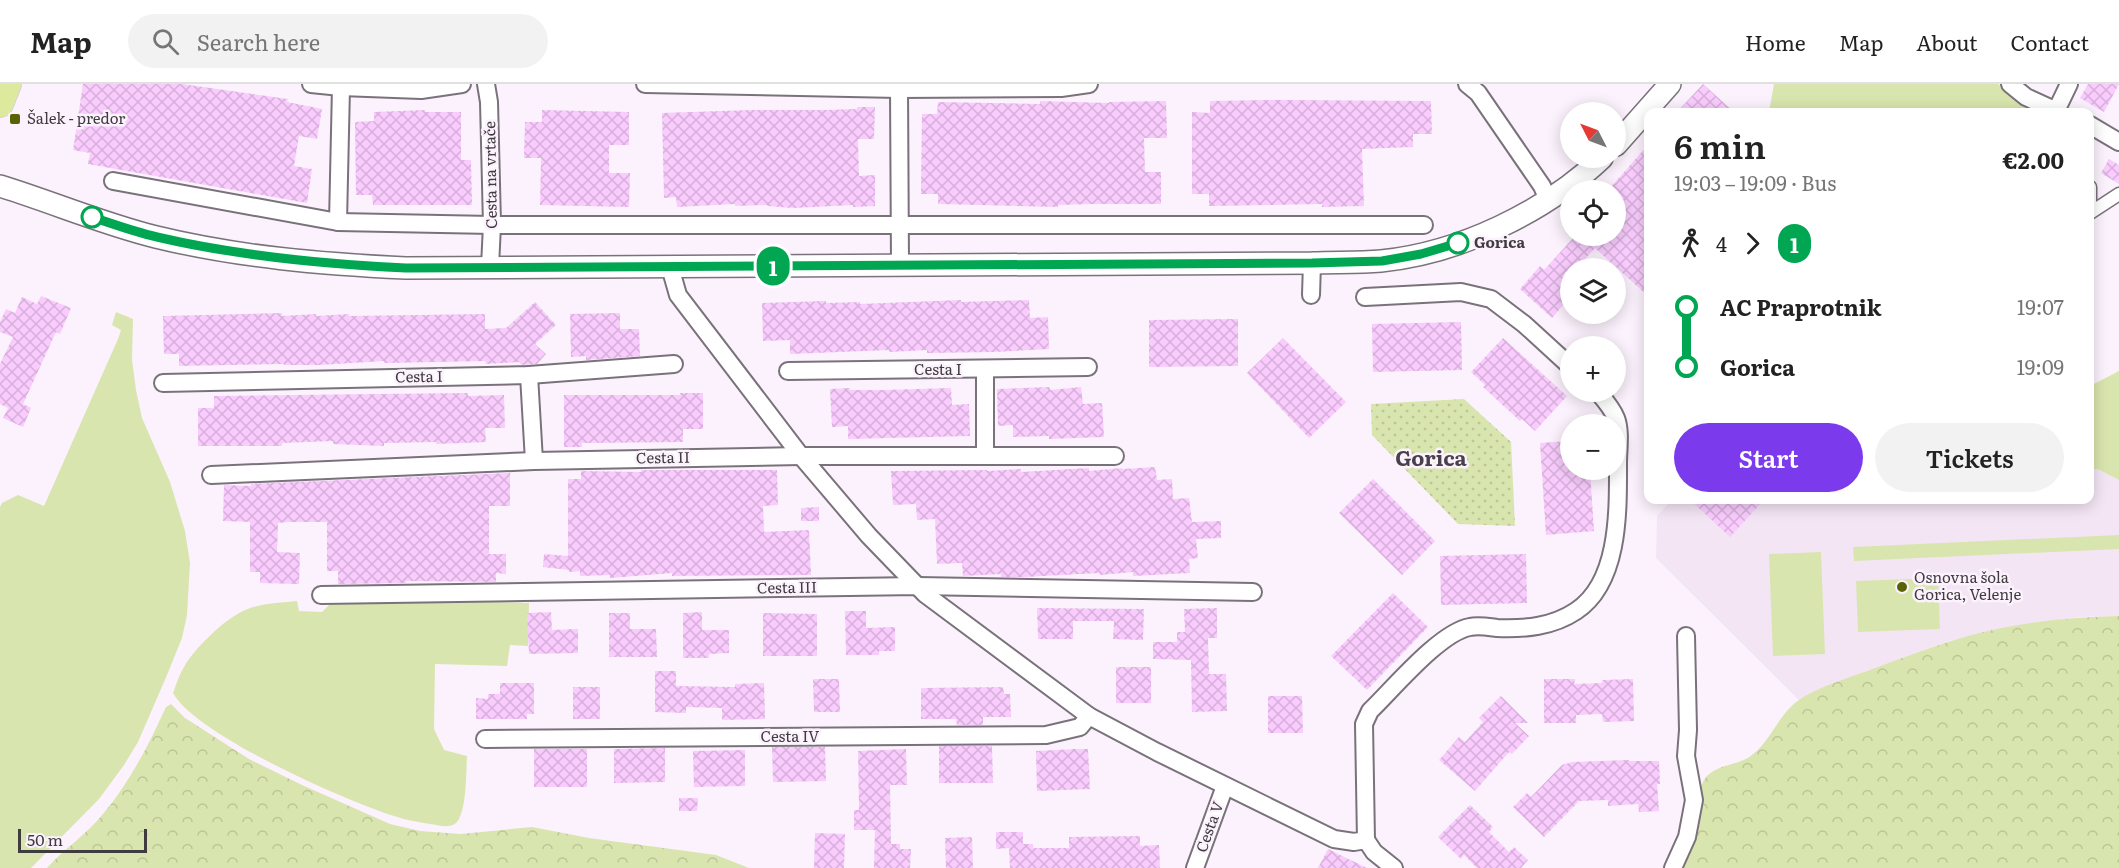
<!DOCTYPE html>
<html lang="en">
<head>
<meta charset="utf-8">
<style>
	body { margin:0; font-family:Literata,serif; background:#f2f2f2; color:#222; height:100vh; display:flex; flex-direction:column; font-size:22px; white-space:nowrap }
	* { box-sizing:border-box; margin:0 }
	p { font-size:20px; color:#767676 }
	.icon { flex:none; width:33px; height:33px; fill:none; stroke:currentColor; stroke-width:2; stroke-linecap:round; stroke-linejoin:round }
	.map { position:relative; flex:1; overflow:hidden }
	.side { position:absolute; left:1644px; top:24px; width:450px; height:396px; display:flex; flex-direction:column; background:#fff; border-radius:12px; box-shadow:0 3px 15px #0003 }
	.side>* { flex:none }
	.badge { padding:0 12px; border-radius:20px; font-size:21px; line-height:39px }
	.needle { width:39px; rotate:312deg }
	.buttons { position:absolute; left:1560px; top:18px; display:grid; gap:12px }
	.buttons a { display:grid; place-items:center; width:66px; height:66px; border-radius:50%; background:#fff; box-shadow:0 3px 15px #0003; font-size:30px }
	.scale { position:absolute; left:18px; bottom:15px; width:129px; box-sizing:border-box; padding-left:6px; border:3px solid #3f3b3f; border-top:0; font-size:16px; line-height:21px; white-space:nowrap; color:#3f3b3f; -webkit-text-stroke:4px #fcf2fd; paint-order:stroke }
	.map>.badge { position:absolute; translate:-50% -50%; box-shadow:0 0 0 3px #fff }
	.legs { display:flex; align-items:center; gap:9px; height:66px; padding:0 30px; font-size:20px }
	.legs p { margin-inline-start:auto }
	.summary { display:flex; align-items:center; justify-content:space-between; height:102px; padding:0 30px }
	h1 { font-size:33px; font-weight:600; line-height:45px }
	.cta { display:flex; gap:12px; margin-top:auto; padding:12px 30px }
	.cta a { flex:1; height:69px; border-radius:36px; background:#7c3aed; color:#fff; font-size:24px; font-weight:600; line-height:69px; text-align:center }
	.cta a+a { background:#f2f2f2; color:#222 }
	ul { padding:0 30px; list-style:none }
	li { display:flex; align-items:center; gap:21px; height:60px; font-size:22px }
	li i { display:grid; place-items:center; width:9px; height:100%; margin:0 8px; background:currentColor }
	li i::after { content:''; width:15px; height:15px; margin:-8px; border:4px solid; border-radius:50%; background:#fff }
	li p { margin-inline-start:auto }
	li:first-child i { background:linear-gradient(#0000 50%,currentColor 0) }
	li:last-child i { background:linear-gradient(currentColor 50%,#0000 0) }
	header { display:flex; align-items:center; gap:36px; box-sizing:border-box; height:84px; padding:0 30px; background:#fff; border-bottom:2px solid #e0e0e0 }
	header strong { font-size:28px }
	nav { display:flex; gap:33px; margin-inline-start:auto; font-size:21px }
	.search { width:420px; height:54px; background:#f2f2f2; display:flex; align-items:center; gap:15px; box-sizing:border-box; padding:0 21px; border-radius:33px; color:#767676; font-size:22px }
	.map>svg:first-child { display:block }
</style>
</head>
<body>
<header>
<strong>Map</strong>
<div class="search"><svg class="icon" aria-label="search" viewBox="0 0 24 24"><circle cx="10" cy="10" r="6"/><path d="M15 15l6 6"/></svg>Search here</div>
<nav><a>Home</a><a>Map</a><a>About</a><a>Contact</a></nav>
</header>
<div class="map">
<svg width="2119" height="784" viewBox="0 0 2119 784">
	<defs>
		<pattern id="forest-crowns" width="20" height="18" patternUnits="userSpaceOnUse" patternTransform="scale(1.5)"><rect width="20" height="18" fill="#d9e5ae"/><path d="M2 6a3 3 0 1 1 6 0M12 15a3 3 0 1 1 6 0" fill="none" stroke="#bbc597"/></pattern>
		<pattern id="park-dots" width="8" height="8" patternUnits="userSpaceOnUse" patternTransform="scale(1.5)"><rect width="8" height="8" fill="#d9e5ae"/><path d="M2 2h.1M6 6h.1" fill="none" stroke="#bbc597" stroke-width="1.8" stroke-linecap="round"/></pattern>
		<pattern id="building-cross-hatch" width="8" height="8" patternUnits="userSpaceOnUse" patternTransform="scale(1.5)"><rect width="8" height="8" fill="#f9ccfd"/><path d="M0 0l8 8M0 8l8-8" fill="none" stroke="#d6b0da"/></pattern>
	</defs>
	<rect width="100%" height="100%" fill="#fcf2fd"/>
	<path fill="#f4e5f5" d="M2098,384L2119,396V532L2080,533L2007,543L1949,557L1842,596L1799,616L1656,474L1657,432L1672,416H2090V385Z"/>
	<g fill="#d9e5ae">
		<path d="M1774,0H1998L2024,19L2042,28H1769Z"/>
		<path d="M116,228L133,235L132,276L136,306L142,334L170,398L185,447L190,479L187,531L182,554L167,591L138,658L124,681L99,715L31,784H0V423L2,419L18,411L44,422L118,255L121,246L112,241Z"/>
		<path d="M2119,287V396L2098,385H2090V302Z"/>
		<path d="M2119,451V465L1854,477L1853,463Z"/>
		<path d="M1821,468L1825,570L1773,572L1769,470Z"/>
		<path d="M1938,494L1940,545L1858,548L1856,497Z"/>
		<path d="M335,515L433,516L529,519L528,562L510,561L507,582L435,580L434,645L444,666L467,672C466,687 467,729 456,739C449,745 438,741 430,740C418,738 405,736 394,732C346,717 196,651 173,609C176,601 179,591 184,583C194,565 223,537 241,528C258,519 279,519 297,517L299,527L322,528Z"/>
	</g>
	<g fill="url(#forest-crowns)">
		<path d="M2119,532V784H1679C1686,756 1690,722 1704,696C1712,682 1735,681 1748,674C1770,660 1778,630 1799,616C1817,603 1854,592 1875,584C1899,575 1923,566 1948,558C2002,540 2062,533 2119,532Z"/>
		<path d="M171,620L185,634L249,675L302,701L390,740L420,747L461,750L532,743L589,754L716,771L749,784H47C64,765 87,750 103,730C130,698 149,660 166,623Z"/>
	</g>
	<path fill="url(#park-dots)" d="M1464,315L1511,358L1515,442L1458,440L1372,351L1371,320Z"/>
	<g fill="url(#building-cross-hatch)">
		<path d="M83,0H182L288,15L287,18L322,25L317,55L299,52L294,82L312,85L307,119L88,80L90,69L73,66Z"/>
		<path d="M1703,0L1734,28H1677Z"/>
		<path d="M2088,0H2119L2104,28L2080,14Z"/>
		<path d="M1277,16L1431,17L1432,50H1413V63L1362,65L1364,122L1322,123V120L1209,122V110H1192V28L1210,29V17Z"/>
		<path d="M1040,17L1109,19V18L1166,17L1167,54H1144L1145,88H1161V120H1092L1058,121V123L938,120V110H921L922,30H937L938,18L1040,20Z"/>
		<path d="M857,23H875L874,55H858L859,92L875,91V122L853,123V121L793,124L768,122L767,121L735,122V120L677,123L676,113L664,114L662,29L751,26H826L857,25Z"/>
		<path d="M425,26V28H461V76H471L472,121H373L372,111H356L355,38L374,37V28Z"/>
		<path d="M542,26L629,28V61H609V89H630L629,123L540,121L541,74H524L525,38H542Z"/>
		<path d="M1648,61V212L1595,164L1577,184H1570V192L1562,202L1570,209V213L1552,234L1520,205L1540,182L1544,186L1575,152H1616V106H1608Z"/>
		<path d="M2109,75L2119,81V100L2101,89Z"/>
		<path d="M41,212L71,224L60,250L56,248L23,320L31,324L23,343L3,334L8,324L0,320V280L13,253L0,248V238L6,225L15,229L22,213L37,220Z"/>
		<path d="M961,216V218L1029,216L1030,234L1048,233L1049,265L994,268L927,269V266L889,268V266L790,270V256L763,257L762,219L826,217V219L860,218V220Z"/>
		<path d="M535,218L556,241L535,260L546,270L537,280L522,281L519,278L486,280L485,277L384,279V277L319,281H284V280L179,282V270H164L163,232L282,229V232L316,230V232L349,230V232L485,230V245L506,244Z"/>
		<path d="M620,229V245H639L640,272L586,276V272L571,273L570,230Z"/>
		<path d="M1238,235V282L1149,283V236Z"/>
		<path d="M1461,238L1462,286L1373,288L1372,240Z"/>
		<path d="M1283,254L1346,318L1309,354L1247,289Z"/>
		<path d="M1503,254L1567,312L1535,347L1522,335L1520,337L1483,303L1485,301L1471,288Z"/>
		<path d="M1050,303V306L1081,303L1083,320L1102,319L1104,353L1049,355V352L1013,353V341L998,342L997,305Z"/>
		<path d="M850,304V306H884L951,304L952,321L969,320L970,352L848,355V342L832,343L830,305Z"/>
		<path d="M468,309V312L504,311L505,344H485L486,358L436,360V358L384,359V362L333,360V357L282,359V362H198V324H214V312Z"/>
		<path d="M680,309H703V345H683V358L582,359V363H564V311H680Z"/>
		<path d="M1570,357V386H1590L1594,447L1546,451L1540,359Z"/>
		<path d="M1155,383L1157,396L1172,395L1173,415L1189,414L1192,438L1221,437V454L1196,455L1198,474L1189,475L1190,489L1133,492V488L1100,491L1099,489L1025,493H1001V490L963,492L962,479L937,480L935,435L917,436L916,420L893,421L891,387L987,386V387L1021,385V388L1089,384V387L1122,384V385Z"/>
		<path d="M641,386H777L778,421L763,422L764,448L809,446L811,491L672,492V489L610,494V491L580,492V487L569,488V486L543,483L544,470L568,472V395H581V387L641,388Z"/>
		<path d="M510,389V422H489V470H506V490L496,489V498L406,497V499L338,500V487H327V438H288L278,439L277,468L300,469L299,500L260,499V488H250V438L223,437L224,401L251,402V400Z"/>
		<path d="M1373,395L1435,457L1402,491L1339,429Z"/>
		<path d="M1690,416H1764L1730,453Z"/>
		<path d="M819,423V437H801V424Z"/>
		<path d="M1526,470L1527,519L1441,521L1440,472Z"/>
		<path d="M1393,509L1428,543L1367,606L1331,572Z"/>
		<path d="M1037,524L1144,525L1143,556L1113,555L1114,537H1073V555H1038Z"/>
		<path d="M1217,524V554H1208L1209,590H1226L1227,627L1192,628L1191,576L1153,575V558H1177V548H1185L1184,525Z"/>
		<path d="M845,527H866V544L895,543V567H879V571H846Z"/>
		<path d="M551,528L552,546L578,545V569L529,570L527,529Z"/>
		<path d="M702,528V546H729V569L709,570V574H683V529Z"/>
		<path d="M609,529H630V545H656L657,573H609Z"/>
		<path d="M763,529L817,530V572H763Z"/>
		<rect x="1116" y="583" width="35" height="36"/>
		<path d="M655,587H676V602L735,603V600L764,599L765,635L722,636V624L686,623V629L655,628Z"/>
		<path d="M813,595H839L840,628H814Z"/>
		<path d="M1544,595H1575L1574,600L1602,599V596L1633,595L1634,637L1603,638L1602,630L1576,631V639H1544Z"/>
		<path d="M500,599H534V630H527V635H476V614L488,615V610H500Z"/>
		<rect x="573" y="603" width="27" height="32"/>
		<path d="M1003,603L1004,610H1010L1011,633H983V641H957L956,635H921V604Z"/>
		<path d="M1268,612H1302L1303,649H1268Z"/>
		<path d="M1501,612L1528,639H1515L1529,652L1512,670L1509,668L1475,707L1439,676L1459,653L1465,658L1483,638L1479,634Z"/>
		<path d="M939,662H992L993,699H939Z"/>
		<path d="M772,663H825L826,697L773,698Z"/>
		<path d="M665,664V698L614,699V665Z"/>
		<rect x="534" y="665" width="53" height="38"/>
		<path d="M906,665L907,701H890L891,760H900V765H911L910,784H874L875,746H854V726H859L858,667Z"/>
		<path d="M1074,665H1088L1090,705L1037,707L1036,667Z"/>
		<path d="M745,666V702L694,703L693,667Z"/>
		<path d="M1629,676V677H1659L1660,700H1657L1659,727L1639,728L1638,720L1608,722V716L1579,717L1544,753L1513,723L1527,709L1531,713L1562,681L1572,678Z"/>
		<path d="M679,714H698L697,727H679Z"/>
		<path d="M1470,721L1493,743L1489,748L1509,768L1514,763L1528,776L1521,784H1477L1464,771L1461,775L1438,753Z"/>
		<path d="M996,748H1023V760H1033V764H1069V753L1140,752V762L1159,761L1160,784H1010L1009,764L996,765Z"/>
		<path d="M815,749L845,750L844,784H814Z"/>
		<path d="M972,753L973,784H946L945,754Z"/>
		<path d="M1328,765L1367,784H1318Z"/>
	</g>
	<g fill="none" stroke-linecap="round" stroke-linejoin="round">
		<defs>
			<g id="pedestrian">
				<path d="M2090,103V118"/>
				<path d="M2090,129L2119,110"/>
			</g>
			<g id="minor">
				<path d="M311,0L341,3L421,6L462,0"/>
				<path d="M486,0L489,18L492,141L490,183"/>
				<path d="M645,0L899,5"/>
				<path d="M1467,0L1478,9L1542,102L1548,116"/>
				<path d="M2010,0L2026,13L2059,28"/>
				<path d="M2056,27L2069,0"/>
				<path d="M2090,41L2119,58"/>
				<path d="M113,97L338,138L492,141H1424"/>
				<path d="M338,138L341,3"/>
				<path d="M900,180L899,5L1061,4L1089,0"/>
				<path d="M670,183L678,211L801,372L869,452L925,510L1089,632L1157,668L1334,755L1354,758L1366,756"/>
				<path d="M1311,211L1312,179"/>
				<path d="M1365,213L1461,208L1491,215L1524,240L1570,282"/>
				<path d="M788,287L1088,283"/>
				<path d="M529,291L534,377"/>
				<path d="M163,299L529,291L674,280"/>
				<path d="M985,371V286"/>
				<path d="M211,391L534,377L801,372H1115"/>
				<path d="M321,511L918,502L1253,508"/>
				<path d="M485,655L1046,651L1080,643L1089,632"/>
				<path d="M1366,756L1364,640L1370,627C1393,605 1440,548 1470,543C1478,541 1489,543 1497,544C1525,545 1552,543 1576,527C1620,498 1618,426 1618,379C1618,366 1621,347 1616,334C1612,324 1604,315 1598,308"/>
				<path d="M1366,756L1374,768L1394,784"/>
				<path d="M1195,784L1225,702"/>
				<path d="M1673,784L1687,753L1694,716L1686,672L1688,646L1686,552"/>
			</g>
			<g id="tertiary">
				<path d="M1616,61L1670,0"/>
				<path d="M0,102C52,118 103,140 156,153C238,173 322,180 406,184L1312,179C1335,178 1358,179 1381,177C1460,169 1545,128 1602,74"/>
			</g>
			<path id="primary" d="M0,20L8,0"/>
		</defs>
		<use href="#pedestrian" stroke="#7a727b" stroke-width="15"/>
		<use href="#minor" stroke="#7a727b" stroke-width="20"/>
		<use href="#tertiary" stroke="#7a727b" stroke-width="24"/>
		<use href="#primary" stroke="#d5d4d5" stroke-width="28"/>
		<use href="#pedestrian" stroke="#fff" stroke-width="12"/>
		<use href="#minor" stroke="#fff" stroke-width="16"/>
		<use href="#tertiary" stroke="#fff" stroke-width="21"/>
		<use href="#primary" stroke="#dde99d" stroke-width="26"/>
	</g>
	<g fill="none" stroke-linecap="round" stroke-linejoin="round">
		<defs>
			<path id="line-1" d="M92,133C113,140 135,148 157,153C238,172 322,180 406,184L1312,179L1382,177L1421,170L1458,159"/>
		</defs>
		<use href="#line-1" stroke="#fff" stroke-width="14"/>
		<use href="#line-1" stroke="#00a651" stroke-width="9"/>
	</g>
	<g fill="#586305" stroke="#fcf2fd" stroke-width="2">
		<rect x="9" y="29" width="12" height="12" rx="3"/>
		<circle cx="1902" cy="503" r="6"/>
	</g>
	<g fill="#fff" stroke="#00a651" stroke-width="3">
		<circle cx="92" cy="133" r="10"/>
		<circle cx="1458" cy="159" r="10"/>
	</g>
	<g text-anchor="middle" stroke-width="5" stroke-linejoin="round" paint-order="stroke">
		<g font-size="15" fill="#3f3b3f" stroke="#fcf2fd" text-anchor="start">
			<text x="27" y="40">Šalek - predor</text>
			<text x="1914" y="499">Osnovna šola<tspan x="1914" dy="17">Gorica, Velenje</tspan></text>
		</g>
		<g font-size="15" fill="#3f3b3f" stroke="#fcf2fd">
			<text transform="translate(491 91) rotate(-91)" y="5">Cesta na vrtače</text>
			<text x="938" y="291">Cesta I</text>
			<text transform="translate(419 293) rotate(-1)" y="5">Cesta I</text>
			<text transform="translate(663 374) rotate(-1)" y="5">Cesta II</text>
			<text transform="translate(787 504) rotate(-1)" y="5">Cesta III</text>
			<text x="790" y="658">Cesta IV</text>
			<text transform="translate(1210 743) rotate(-70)" y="5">Cesta V</text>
		</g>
		<g font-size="15" font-weight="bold" fill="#3f3b3f" stroke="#fcf2fd" text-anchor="start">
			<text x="1474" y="164">Gorica</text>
		</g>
		<g font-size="21" font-weight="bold" fill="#49414a" stroke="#fcf2fd">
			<text x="1431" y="382">Gorica</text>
		</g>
	</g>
</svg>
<div class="buttons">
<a><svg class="needle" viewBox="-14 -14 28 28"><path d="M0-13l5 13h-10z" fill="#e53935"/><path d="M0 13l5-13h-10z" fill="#767676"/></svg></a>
<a><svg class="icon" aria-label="locate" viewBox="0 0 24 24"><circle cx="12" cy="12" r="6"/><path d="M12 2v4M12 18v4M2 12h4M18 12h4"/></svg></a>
<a><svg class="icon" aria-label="layers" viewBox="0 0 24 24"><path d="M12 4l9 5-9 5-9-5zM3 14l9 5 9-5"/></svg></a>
<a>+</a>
<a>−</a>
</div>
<div class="scale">50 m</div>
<b class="badge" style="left:773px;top:182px;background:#00a651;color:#fff">1</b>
<section class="side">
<div class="summary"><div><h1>6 min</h1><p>19:03 – 19:09 · Bus</p></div><b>€2.00</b></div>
<div class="legs"><svg class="icon" aria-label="walk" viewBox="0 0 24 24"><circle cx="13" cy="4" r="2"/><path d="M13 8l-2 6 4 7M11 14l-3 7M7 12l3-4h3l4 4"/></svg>4<svg class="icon" aria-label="forward" viewBox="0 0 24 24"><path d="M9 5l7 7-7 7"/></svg><b class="badge" style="background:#00a651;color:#fff">1</b></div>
<ul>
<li><i style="color:#00a651"></i><b>AC Praprotnik</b><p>19:07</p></li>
<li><i style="color:#00a651"></i><b>Gorica</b><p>19:09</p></li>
</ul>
<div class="cta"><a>Start</a><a>Tickets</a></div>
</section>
</div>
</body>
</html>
